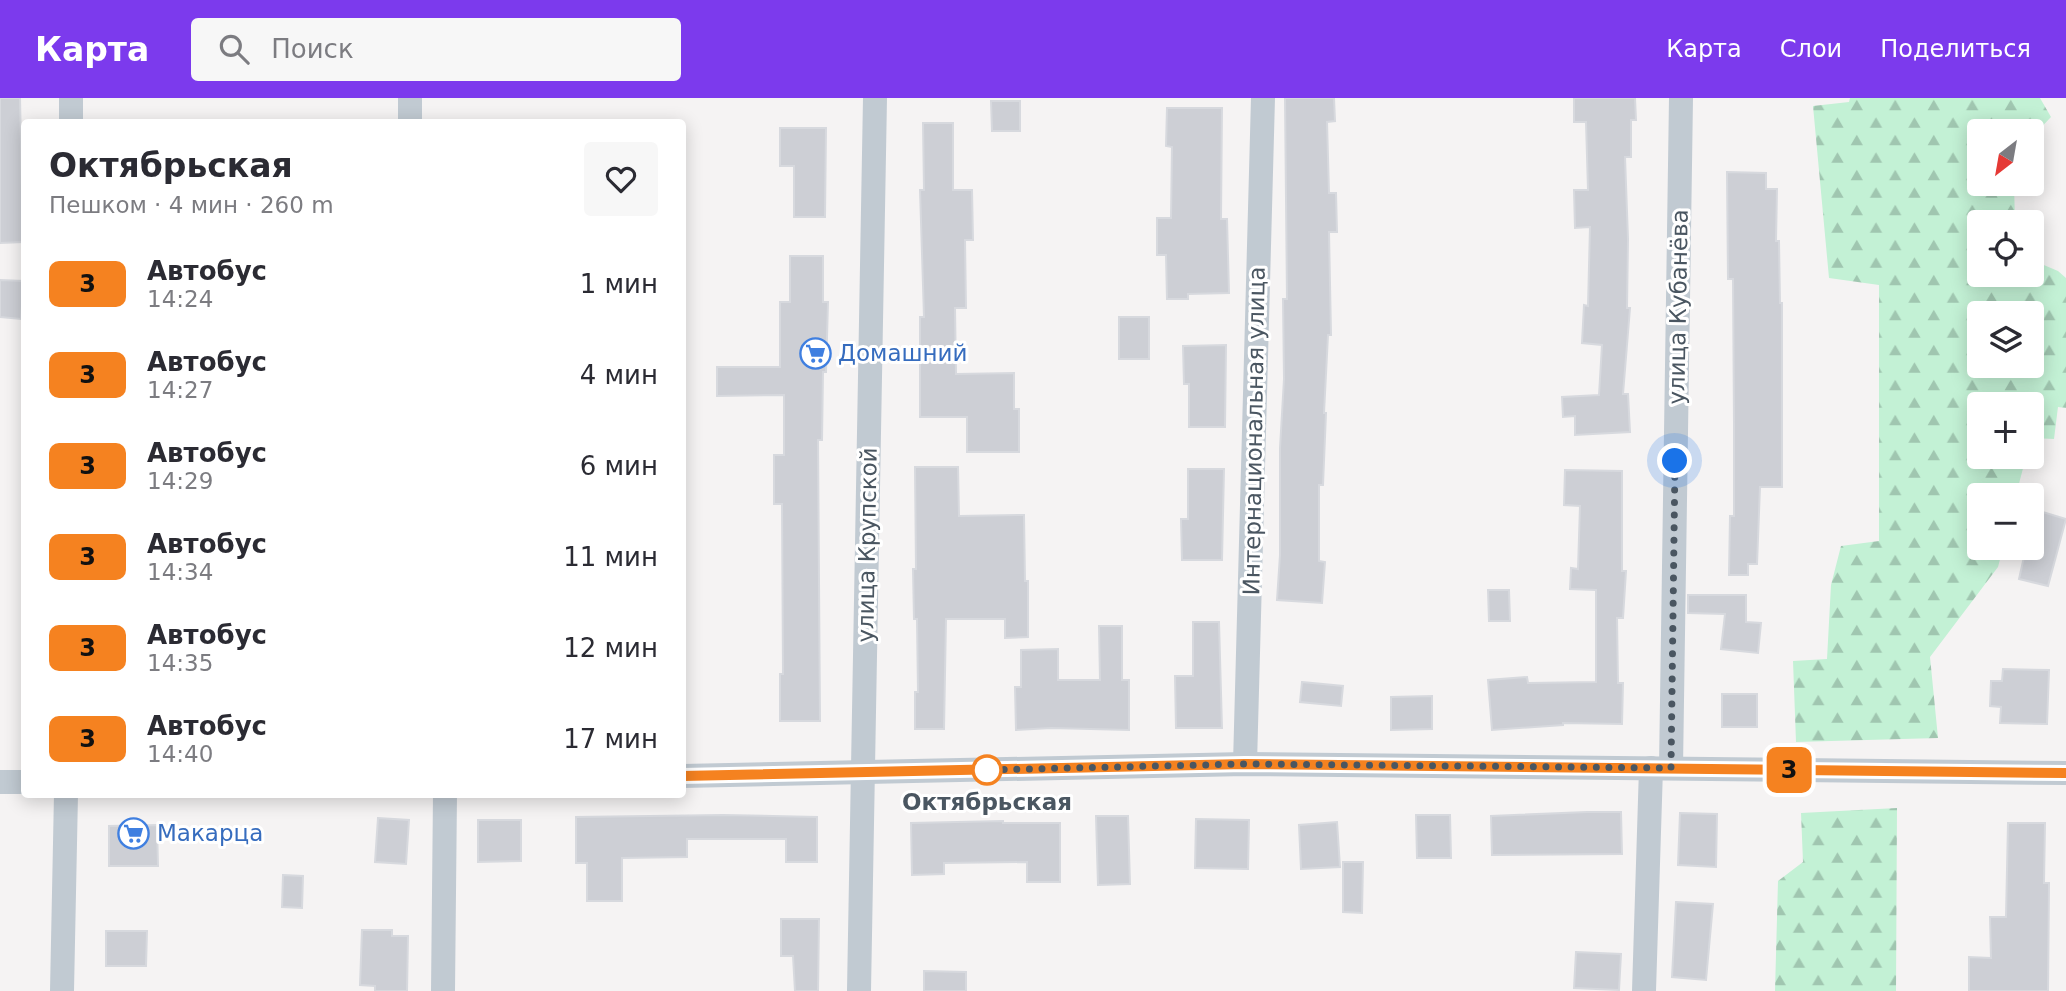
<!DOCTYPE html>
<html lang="ru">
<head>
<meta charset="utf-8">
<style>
	body { margin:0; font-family:"DejaVu Sans",sans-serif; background:#f7f7f7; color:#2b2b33; height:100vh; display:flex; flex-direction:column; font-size:26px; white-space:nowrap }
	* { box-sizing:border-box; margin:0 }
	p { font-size:23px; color:#7c7c81 }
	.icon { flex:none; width:38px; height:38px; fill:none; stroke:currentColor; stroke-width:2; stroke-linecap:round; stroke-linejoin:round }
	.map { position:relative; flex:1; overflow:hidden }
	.drawer { position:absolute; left:21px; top:21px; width:665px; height:679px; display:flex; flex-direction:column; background:#fff; border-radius:7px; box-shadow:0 4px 18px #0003 }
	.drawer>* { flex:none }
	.badge { padding:0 14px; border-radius:10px; font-size:24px; line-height:46px }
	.needle { width:46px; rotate:211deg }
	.fabs { position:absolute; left:1967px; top:21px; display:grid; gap:14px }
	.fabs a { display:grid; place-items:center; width:77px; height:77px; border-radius:7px; background:#fff; box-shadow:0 4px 18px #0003; font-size:35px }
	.you { position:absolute; width:35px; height:35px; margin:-18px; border:5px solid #fff; border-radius:50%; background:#1a73e8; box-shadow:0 0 0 10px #1a73e833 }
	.map>.badge { position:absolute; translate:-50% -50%; box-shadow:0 0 0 4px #fff }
	.round { display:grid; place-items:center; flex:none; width:74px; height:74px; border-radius:7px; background:#f7f7f7 }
	.headline { display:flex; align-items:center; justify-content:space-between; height:119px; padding:0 28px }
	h1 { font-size:33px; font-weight:600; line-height:52px }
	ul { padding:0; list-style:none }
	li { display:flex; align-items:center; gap:21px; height:91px; padding:0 28px }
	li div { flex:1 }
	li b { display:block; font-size:26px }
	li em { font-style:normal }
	li .badge { min-width:77px; font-weight:700; text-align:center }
	header { display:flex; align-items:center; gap:42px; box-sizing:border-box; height:98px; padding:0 35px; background:#7c3aed; color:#fff }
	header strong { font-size:33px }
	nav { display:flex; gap:38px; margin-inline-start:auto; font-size:24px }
	.search { width:490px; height:63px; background:#f7f7f7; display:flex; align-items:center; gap:18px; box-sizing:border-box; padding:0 24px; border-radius:7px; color:#7c7c81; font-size:26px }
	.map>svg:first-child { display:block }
</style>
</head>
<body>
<header>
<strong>Карта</strong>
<div class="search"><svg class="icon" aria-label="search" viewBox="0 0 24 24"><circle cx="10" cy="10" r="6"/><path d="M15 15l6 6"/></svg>Поиск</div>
<nav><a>Карта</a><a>Слои</a><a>Поделиться</a></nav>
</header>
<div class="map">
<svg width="2066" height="893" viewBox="0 0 2066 893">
	<defs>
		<pattern id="forest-firs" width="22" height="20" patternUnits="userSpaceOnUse" patternTransform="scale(1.75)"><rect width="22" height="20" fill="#c3f1d5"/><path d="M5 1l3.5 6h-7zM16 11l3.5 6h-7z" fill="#a0c6b0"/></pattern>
	</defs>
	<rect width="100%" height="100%" fill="#f5f3f3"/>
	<g fill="url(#forest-firs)" fill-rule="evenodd">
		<path d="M1850,0H2040L2051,19L2032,39V33H1979V86H2014L2015,124H1979V177H2032V162L2058,173L2066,180V310L2058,309L2054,341L2032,340V306H1979V359H2026L2016,397H1979V450H2003L1998,469L1930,559L1938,640L1796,644L1793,563L1827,561L1831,487L1841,448L1879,443V187L1829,180L1813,8L1849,4ZM1979,215H2032V268H1979Z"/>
		<path d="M1897,710L1896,893H1775L1778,783L1803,764L1801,715Z"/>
	</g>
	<g fill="#cdcfd5" stroke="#d7d9de" stroke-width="2">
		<path d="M0,0H20L23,144L0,145Z"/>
		<path d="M1285,0H1334L1335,23L1327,24L1329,95H1336L1337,134H1329L1331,237H1328L1324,315H1326L1323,387H1319V463L1325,464L1322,505L1277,502L1280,457V350L1284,281L1283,201H1287Z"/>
		<path d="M1574,0H1635L1636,22H1631V59H1625L1628,141L1627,210H1630L1623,296H1628L1630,334L1575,337V318L1563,319L1562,299L1599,297L1602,247L1582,245L1584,207L1588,208L1590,129L1575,130L1574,92H1588L1586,24H1574Z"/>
		<path d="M991,3H1020V33H992Z"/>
		<path d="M1167,10H1222L1221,121H1227L1229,195L1188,196V201H1167L1166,157H1157V120H1171L1172,49L1166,48Z"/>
		<path d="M923,25H953V92H972L973,142H965L966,210H955L956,276L1014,275V311H1019V354H967V319H920V219H924L920,92H924Z"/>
		<path d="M780,30H826L825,119H794V68H780Z"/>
		<path d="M1727,74L1766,75V91H1777L1776,143H1779L1780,205H1782V389H1760L1757,466H1748V477H1729L1730,418H1734V326L1733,181H1728Z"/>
		<path d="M790,158H823V204H828L826,274H823L822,342H818L820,623H780V576H783L782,406H774V357H784V297L717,298V269H780V204H790Z"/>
		<path d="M0,182L24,183L21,221L0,219Z"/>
		<rect x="1119" y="219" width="30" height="42"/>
		<path d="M1226,247L1225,329H1189V286H1184L1183,248Z"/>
		<path d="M915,369H958L959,418L1024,417L1025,483H1028V539L1005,540V521H946L944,631H915V594H918L917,521H914L913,471H916Z"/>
		<path d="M1188,371H1224L1222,462H1182L1181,421H1188Z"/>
		<path d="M1565,372L1622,373V473H1626L1623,520H1617L1618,585H1623L1622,626L1563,625V627L1492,632L1488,582L1527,579L1528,585L1596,584V492L1570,491L1571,470L1578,471L1580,408L1564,407Z"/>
		<path d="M2036,412L2066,421L2048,488L2019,481L2026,450H2032V429Z"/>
		<path d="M1488,492H1509L1510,523H1489Z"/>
		<path d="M1688,497H1746V524L1761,525L1758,555L1721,551L1725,516L1688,515Z"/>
		<path d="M1193,524H1219L1222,630H1176L1175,578H1193Z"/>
		<path d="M1099,528H1122V582H1129V632L1051,630L1016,632L1015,589H1021V552L1058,551V582H1100Z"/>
		<path d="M2003,571L2049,572L2047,626L2000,625L2001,609L1990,608L1991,583H2002Z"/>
		<path d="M1302,584L1343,588L1341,608L1300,604Z"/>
		<rect x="1722" y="596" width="35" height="33"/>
		<path d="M1432,598V631L1391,632V599Z"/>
		<path d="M1587,714H1621L1622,756L1492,757L1491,718Z"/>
		<path d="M1680,715L1717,716L1716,769L1678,767Z"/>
		<path d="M723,717L817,719V764H786V741H687V759L622,760V803H587V765H576V719Z"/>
		<path d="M1416,717H1450L1451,760H1417Z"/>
		<path d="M1096,718H1128L1130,786L1098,787Z"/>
		<path d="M378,720L409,722L406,766L375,764Z"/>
		<path d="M1196,721L1249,722L1248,771L1195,770Z"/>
		<path d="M478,722H521V763L478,764Z"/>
		<path d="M1003,723V725H1060V784H1027V764L944,765V776L912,777L911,725Z"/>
		<path d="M1337,724L1340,769L1301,771L1299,727Z"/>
		<path d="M2008,725H2045L2044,785H2049L2048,893H1969V859L1991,860L1990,819H2006Z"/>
		<path d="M157,727L158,768H109V728Z"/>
		<path d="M1343,764H1363L1362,815L1343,814Z"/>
		<path d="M283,777L303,778L302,810L282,809Z"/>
		<path d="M1676,804L1713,806L1706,882L1672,879Z"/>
		<path d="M781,821H819L818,893H795L793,858H781Z"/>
		<path d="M362,832H392V838H408L407,893H375V888L360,887Z"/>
		<path d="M106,833H147L146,868H106Z"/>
		<path d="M1576,854L1621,856L1619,892L1574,890Z"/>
		<path d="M924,873L966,874V893H924Z"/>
	</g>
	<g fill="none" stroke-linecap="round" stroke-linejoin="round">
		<g stroke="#c1cad2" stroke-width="24">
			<path d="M71,0V24"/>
			<path d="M410,0V24"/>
			<path d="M1245,666L1263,0"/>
			<path d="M1671,670L1681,0"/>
			<path d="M682,678L1245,666L2066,675"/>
			<path d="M0,684H24"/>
			<path d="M62,893L66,696"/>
			<path d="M443,893L445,696"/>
			<path d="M859,893L875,0"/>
			<path d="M1644,893L1651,670"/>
		</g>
	</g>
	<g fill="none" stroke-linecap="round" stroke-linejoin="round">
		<defs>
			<path id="line" d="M682,678L1245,666L2066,675"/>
		</defs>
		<use href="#line" stroke="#fff" stroke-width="16"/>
		<use href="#line" stroke="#f58220" stroke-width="10"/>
		<path stroke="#4a5661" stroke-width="7" stroke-dasharray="0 12.6" d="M987,672H983L1245,666L1671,670L1675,363"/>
	</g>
	<defs>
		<symbol id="supermarket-ring" viewBox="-11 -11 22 22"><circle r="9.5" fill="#fff" stroke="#3f7fe0" stroke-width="1.5"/><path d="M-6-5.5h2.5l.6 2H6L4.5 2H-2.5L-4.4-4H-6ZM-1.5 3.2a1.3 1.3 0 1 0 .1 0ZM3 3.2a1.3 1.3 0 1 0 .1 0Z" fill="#3f7fe0"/></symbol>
	</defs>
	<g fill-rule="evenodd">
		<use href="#supermarket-ring" x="798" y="238" width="35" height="35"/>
		<use href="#supermarket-ring" x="116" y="718" width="35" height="35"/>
	</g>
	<circle fill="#fff" stroke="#f58220" stroke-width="3.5" cx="987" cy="672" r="14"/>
	<g text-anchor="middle" stroke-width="6" stroke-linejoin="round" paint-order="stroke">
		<g font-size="23" fill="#4a5661" stroke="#fff">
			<text transform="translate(1678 209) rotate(-89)" y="8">улица Кубанёва</text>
			<text transform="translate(1254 333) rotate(-89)" y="8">Интернациональная улица</text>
			<text transform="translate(867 447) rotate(-89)" y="8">улица Крупской</text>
		</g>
		<g font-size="23" fill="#366cbe" stroke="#fff" text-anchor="start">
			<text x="838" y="263">Домашний</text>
			<text x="157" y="743">Макарца</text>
		</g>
		<g font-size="23" font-weight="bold" fill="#4a5661" stroke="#fff">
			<text x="987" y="712">Октябрьская</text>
		</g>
	</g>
</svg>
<div class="fabs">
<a><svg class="needle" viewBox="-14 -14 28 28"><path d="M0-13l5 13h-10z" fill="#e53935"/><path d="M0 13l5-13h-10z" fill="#7c7c81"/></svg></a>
<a><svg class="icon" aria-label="locate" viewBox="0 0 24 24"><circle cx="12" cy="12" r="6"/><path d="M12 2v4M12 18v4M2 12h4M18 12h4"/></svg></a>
<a><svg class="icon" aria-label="layers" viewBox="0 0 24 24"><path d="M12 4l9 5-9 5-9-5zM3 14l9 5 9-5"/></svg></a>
<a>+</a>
<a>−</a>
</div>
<div class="you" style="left:1675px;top:363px"></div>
<b class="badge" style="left:1789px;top:672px;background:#f58220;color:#111">3</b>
<section class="drawer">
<div class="headline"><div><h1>Октябрьская</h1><p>Пешком · 4 мин · 260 m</p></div><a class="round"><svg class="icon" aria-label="heart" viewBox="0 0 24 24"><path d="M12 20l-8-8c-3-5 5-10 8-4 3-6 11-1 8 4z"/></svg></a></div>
<ul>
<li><span class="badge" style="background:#f58220;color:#111">3</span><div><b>Автобус</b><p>14:24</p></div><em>1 мин</em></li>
<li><span class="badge" style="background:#f58220;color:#111">3</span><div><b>Автобус</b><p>14:27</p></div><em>4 мин</em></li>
<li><span class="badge" style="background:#f58220;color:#111">3</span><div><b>Автобус</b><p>14:29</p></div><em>6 мин</em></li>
<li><span class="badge" style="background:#f58220;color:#111">3</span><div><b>Автобус</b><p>14:34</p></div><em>11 мин</em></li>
<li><span class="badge" style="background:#f58220;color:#111">3</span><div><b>Автобус</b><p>14:35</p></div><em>12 мин</em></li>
<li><span class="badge" style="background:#f58220;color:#111">3</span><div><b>Автобус</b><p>14:40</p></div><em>17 мин</em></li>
</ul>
</section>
</div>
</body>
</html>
